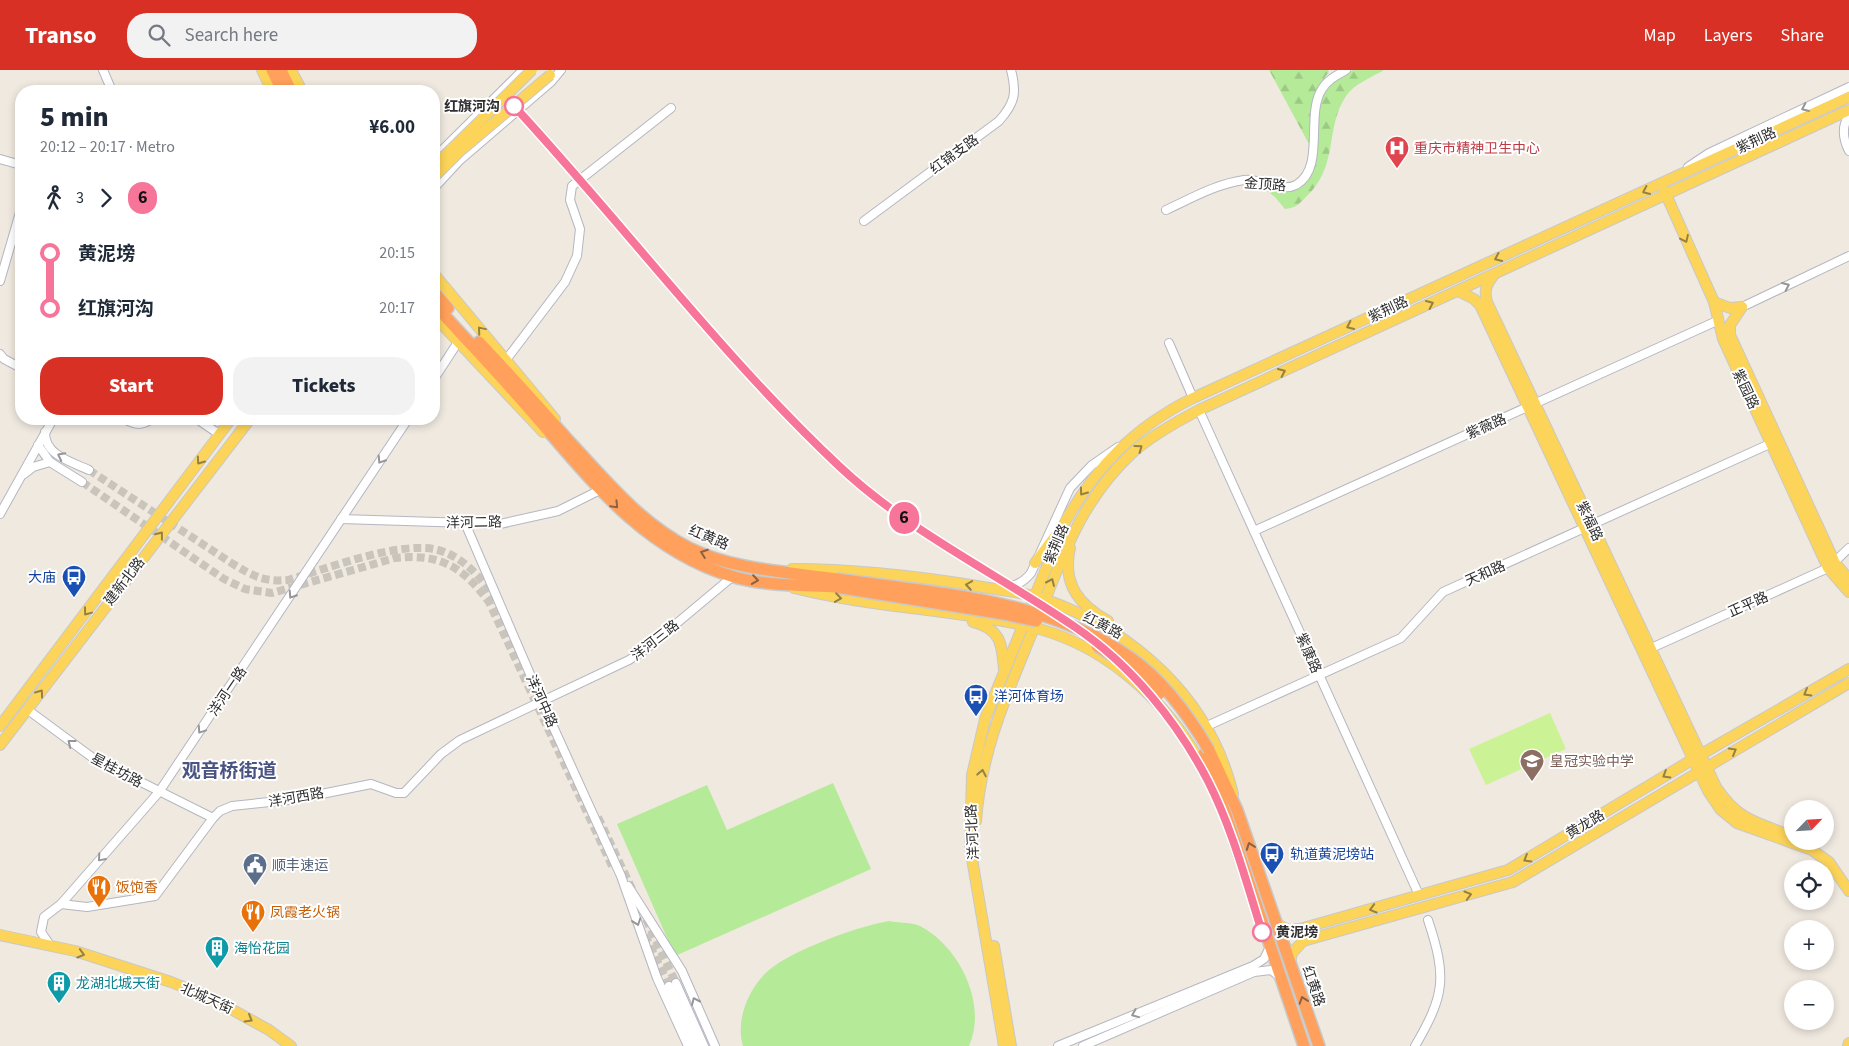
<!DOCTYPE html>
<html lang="en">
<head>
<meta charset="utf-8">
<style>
	body { margin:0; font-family:"Source Sans 3","Noto Sans SC",sans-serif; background:#f2f2f3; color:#1f2937; height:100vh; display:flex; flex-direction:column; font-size:19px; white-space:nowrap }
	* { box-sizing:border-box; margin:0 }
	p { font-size:16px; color:#747a83 }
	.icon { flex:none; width:28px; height:28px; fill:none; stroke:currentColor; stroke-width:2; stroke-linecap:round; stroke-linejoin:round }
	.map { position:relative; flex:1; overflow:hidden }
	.details { position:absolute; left:15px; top:15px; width:425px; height:340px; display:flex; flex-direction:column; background:#fff; border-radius:20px; box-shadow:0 2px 8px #0003 }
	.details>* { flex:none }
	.badge { padding:0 10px; border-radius:16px; font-size:18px; line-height:32px }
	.needle { width:32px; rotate:65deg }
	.tools { position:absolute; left:1784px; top:730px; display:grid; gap:10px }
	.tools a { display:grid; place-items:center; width:50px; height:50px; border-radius:50%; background:#fff; box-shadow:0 2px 8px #0003; font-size:25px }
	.map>.badge { position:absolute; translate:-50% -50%; box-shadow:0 0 0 2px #fff }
	.legs { display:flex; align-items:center; gap:8px; height:55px; padding:0 25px; font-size:16px }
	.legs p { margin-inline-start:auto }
	.overview { display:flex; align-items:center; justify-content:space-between; height:85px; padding:0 25px }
	h1 { font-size:28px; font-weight:800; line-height:38px }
	.primary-button { display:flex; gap:10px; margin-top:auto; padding:10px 25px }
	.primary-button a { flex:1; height:58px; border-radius:20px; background:#d93025; color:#fff; font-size:20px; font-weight:800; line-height:58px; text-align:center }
	.primary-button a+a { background:#f2f2f3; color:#1f2937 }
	ul { padding:0 25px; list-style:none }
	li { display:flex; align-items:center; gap:18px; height:55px; font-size:19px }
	li i { display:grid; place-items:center; width:8px; height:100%; margin:0 6px; background:currentColor }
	li i::after { content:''; width:12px; height:12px; margin:-6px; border:4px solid; border-radius:50%; background:#fff }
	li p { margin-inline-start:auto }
	li:first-child i { background:linear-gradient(#0000 50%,currentColor 0) }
	li:last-child i { background:linear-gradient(currentColor 50%,#0000 0) }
	header { display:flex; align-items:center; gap:30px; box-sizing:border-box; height:70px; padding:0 25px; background:#d93025; color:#fff }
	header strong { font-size:24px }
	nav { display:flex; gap:28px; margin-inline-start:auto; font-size:18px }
	.search { width:350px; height:45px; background:#f2f2f3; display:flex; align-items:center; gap:12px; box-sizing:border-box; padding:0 18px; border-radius:20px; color:#747a83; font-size:19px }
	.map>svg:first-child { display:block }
</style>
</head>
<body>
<header>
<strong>Transo</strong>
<div class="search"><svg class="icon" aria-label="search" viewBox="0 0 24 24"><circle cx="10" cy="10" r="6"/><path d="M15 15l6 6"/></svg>Search here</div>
<nav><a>Map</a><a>Layers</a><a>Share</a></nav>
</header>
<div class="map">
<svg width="1849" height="976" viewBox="0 0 1849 976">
	<defs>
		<pattern id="forest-firs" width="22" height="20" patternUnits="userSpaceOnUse" patternTransform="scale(1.25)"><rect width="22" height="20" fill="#b5ea99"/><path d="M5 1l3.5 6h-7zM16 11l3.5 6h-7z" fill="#9cc984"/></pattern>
	</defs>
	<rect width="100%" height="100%" fill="#f0e9e0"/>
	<g fill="#b5ea99">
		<path d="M833,713L871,799L675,886L617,754L707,715L727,760Z"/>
		<path d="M889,851C898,853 911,852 920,856C959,876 988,934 969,976H743C735,950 749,917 769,900C793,880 858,856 889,851Z"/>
	</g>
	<g fill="url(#forest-firs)">
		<path d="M1269,0H1328L1329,2C1308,27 1311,45 1310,76Z"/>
		<path d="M1353,0H1384C1372,7 1354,14 1346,26C1324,59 1340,96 1305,128C1298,135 1295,138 1285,139L1275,127L1264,119L1265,115L1283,122L1298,117L1309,107L1319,35L1325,20L1336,10Z"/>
	</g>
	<path fill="#cbf294" d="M1550,643L1566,679L1486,715L1469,679Z"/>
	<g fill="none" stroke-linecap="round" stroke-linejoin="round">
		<g stroke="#c9c4bc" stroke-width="8" stroke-dasharray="8 4" stroke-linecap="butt">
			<path d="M89,400L233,494C253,506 264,512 288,510C326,499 400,470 438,480C464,487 481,508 496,529"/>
			<path d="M82,412L224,509L245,519L272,523L395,488C440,483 463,497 489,532L612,796"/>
			<path d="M598,747L633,821"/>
			<path d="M646,849L676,913"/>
			<path d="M645,865L669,916"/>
		</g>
		<defs>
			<g id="minor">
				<path d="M103,0L112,21"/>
				<path d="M1849,45C1841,57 1843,69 1849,81"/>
				<path d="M434,88L523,0"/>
				<path d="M0,89L21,95"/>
				<path d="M1688,97L1709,83L1849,17"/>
				<path d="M434,118L459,91L551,12L561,0"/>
				<path d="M1166,140C1192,128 1216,114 1244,110C1261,108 1280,123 1296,115C1326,98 1305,45 1322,19C1327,10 1337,5 1346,0"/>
				<path d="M864,151L999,51C1015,33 1017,23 1011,0"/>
				<path d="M0,211L21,139"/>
				<path d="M1742,237L1849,186"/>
				<path d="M1169,273L1193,328"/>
				<path d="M0,284L4,289L21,298"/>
				<path d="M506,290L565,212L577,186L580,159L570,130L572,116L671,38"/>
				<path d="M434,309L458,272"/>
				<path d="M1199,340L1419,825"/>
				<path d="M124,349C136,355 141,356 152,349"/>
				<path d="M197,349L219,364"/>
				<path d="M45,362C44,385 72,392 89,400"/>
				<path d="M38,375L50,392L82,412"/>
				<path d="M24,404L33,397L50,392"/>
				<path d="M0,444L53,349"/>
				<path d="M341,449L500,454L558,441L600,420"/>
				<path d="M465,453L542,632L621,806L657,908L688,976"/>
				<path d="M1254,461L1719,250"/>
				<path d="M1002,518C1015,516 1023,513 1031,503L1070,418L1092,395L1118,377"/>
				<path d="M1647,580L1828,498L1849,478"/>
				<path d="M28,640L93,688L213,748"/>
				<path d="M1207,656L1401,568L1443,522L1774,372"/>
				<path d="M628,816L682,901L715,976"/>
				<path d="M61,834L87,837L155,826L213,748L220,741L232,736L297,729L371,714L396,723H404L441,684L460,670L629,590L646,579L732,507"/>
				<path d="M50,875L41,862L44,847L61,834L159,722L408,349"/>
				<path d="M676,913L704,976"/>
				<path d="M669,916L696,976"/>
				<path d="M1058,976L1253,896L1264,889L1270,877"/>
				<path d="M1083,976L1254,902L1271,900L1280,907"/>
				<path d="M1415,976C1445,925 1447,907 1428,850"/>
			</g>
			<g id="major">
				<path d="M262,0L272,21"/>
				<path d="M291,0L302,21"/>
				<path d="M1664,120L1714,232L1723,269L1828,498L1849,522"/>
				<path d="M434,204L555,349"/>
				<path d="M1493,206C1486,215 1484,221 1487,232L1716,717C1739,751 1756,752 1792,766"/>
				<path d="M1458,221L1474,229L1480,235L1708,721L1720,739L1737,753L1812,780L1829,792L1849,821"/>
				<path d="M1714,232L1730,238L1742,237"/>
				<path d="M1742,237L1730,255V265L1835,493L1849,509"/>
				<path d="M434,246L543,362"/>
				<path d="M1070,478C1062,514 1079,535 1108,551"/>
				<path d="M1035,493L1056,465"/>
				<path d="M792,499C854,499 916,506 977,516C999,520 1023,522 1044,529C1135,561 1210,629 1233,724"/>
				<path d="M794,518C869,537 947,539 1023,555C1102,571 1167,629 1204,699"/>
				<path d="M973,552C1001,559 1002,574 1004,600"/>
				<path d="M0,656L231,349"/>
				<path d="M0,675L250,349"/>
				<path d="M976,751C981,684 1004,631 1029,570C1058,501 1075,436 1132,383C1151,366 1176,352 1199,340L1849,40"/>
				<path d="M1279,855L1288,860L1300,859L1508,800L1700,685L1849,599"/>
				<path d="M0,865L75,881L171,912L213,929L269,960L291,976"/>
				<path d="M994,876L1011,976"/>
				<path d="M1290,892L1292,883L1303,871L1513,812L1849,613"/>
				<path d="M1004,976L970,777L972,705L985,649L1065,452C1097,395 1135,357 1193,328L1849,27"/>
				<path d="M1848,976L1849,973"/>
			</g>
			<g id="highway">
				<path d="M272,0L282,21"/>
				<path d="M281,0L291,21"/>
				<path d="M434,222L448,238"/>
				<path d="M434,234C468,272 504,309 538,349C593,413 646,480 731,506C763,516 802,515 836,517"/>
				<path d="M479,272C509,304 539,337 568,370C604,409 641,454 689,478C733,500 789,502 837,509"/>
				<path d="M1209,680L1237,740L1319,976"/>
				<path d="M1203,685L1226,745L1304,976"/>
			</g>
		</defs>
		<use href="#minor" stroke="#b4b6c2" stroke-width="10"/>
		<use href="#major" stroke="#c9c9c9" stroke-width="12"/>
		<use href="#highway" stroke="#c9c9c9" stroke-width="14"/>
		<use href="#minor" stroke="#fff" stroke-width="8"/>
		<use href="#major" stroke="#fcd459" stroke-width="10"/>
		<use href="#highway" stroke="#ffa05c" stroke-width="11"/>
		<defs>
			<g id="major-bridge">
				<path d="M434,96L532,0"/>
				<path d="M434,107L459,82L550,5"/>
			</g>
			<g id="highway-bridge">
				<path d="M837,509C935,523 1048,529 1131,588C1164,611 1189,646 1209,680"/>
				<path d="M836,517L1004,544L1036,551"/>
				<path d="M1097,576L1128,595L1159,624"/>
			</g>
		</defs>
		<use href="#major-bridge" stroke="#c9c9c9" stroke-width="12" stroke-linecap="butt"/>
		<use href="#highway-bridge" stroke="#c9c9c9" stroke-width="14" stroke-linecap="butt"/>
		<use href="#major-bridge" stroke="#fcd459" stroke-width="10"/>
		<use href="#highway-bridge" stroke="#ffa05c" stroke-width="11"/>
	</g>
	<defs><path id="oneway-chevron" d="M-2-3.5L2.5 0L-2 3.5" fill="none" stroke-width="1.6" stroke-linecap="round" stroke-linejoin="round" transform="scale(1.25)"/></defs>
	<g stroke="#969696">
		<use href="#oneway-chevron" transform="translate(1805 38) rotate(155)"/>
		<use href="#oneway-chevron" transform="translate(1786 216) rotate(-25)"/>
		<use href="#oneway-chevron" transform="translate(61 386) rotate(-153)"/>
		<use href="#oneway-chevron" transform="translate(381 390) rotate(123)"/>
		<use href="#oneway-chevron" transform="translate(292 525) rotate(123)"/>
		<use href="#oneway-chevron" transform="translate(201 660) rotate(124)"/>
		<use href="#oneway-chevron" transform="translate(71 673) rotate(-142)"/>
		<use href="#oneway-chevron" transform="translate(101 788) rotate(131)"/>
		<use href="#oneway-chevron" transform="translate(637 852) rotate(71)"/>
		<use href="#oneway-chevron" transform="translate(695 931) rotate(-114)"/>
		<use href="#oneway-chevron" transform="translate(1135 944) rotate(158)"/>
	</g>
	<g stroke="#958144">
		<use href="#oneway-chevron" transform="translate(1646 121) rotate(155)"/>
		<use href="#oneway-chevron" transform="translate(1685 169) rotate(65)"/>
		<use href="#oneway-chevron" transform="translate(1498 188) rotate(155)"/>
		<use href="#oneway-chevron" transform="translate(1430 234) rotate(-25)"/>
		<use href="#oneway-chevron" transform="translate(1350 256) rotate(155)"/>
		<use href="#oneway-chevron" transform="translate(481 260) rotate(-130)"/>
		<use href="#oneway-chevron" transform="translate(1282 302) rotate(-25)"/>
		<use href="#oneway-chevron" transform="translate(1139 378) rotate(-36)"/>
		<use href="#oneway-chevron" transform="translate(200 391) rotate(125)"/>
		<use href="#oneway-chevron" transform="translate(1083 422) rotate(126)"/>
		<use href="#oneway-chevron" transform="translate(160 465) rotate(-52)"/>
		<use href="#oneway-chevron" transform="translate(1051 512) rotate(-66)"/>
		<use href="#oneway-chevron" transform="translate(969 515) rotate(-171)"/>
		<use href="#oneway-chevron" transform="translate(838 528) rotate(8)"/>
		<use href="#oneway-chevron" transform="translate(87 542) rotate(127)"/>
		<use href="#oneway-chevron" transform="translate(40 623) rotate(-54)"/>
		<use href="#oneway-chevron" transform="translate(1807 623) rotate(150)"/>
		<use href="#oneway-chevron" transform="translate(1733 681) rotate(-30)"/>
		<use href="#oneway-chevron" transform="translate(982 703) rotate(-79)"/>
		<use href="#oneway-chevron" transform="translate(1666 705) rotate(149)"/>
		<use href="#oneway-chevron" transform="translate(1527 789) rotate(149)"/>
		<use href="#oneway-chevron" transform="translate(1468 825) rotate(-16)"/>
		<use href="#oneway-chevron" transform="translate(1373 839) rotate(164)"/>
		<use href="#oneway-chevron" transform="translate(81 884) rotate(17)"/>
		<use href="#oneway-chevron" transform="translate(249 949) rotate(30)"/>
	</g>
	<g stroke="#8c6143">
		<use href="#oneway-chevron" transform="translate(615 435) rotate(46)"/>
		<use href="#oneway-chevron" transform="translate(704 483) rotate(-160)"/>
		<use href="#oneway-chevron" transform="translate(755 510) rotate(8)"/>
		<use href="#oneway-chevron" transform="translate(1250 776) rotate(-110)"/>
		<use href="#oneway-chevron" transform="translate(1303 930) rotate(-109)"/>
	</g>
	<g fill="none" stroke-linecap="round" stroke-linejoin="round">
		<defs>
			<path id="line-1" d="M514,36C624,155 721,285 839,396C909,462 996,503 1075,557C1131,595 1177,651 1208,711C1232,758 1246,811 1262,862"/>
		</defs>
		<use href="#line-1" stroke="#fff" stroke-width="11"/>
		<use href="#line-1" stroke="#f67599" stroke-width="8"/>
	</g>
	<defs>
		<symbol id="hospital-pin" viewBox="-11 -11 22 30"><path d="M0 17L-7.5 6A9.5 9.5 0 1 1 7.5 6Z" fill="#e0444e" stroke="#fff"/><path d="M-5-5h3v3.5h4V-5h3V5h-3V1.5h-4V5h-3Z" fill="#fff"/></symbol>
		<symbol id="bus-pin" viewBox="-11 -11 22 30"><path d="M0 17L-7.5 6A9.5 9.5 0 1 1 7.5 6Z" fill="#1a4fb4" stroke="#fff"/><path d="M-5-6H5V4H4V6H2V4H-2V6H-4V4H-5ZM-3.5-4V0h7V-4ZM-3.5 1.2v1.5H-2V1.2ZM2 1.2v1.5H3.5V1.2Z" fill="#fff"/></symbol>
		<symbol id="school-pin" viewBox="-11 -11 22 30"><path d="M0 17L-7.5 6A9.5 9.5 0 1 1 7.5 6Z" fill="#8d6e63" stroke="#fff"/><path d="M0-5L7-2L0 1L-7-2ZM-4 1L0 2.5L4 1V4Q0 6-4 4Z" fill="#fff"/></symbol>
		<symbol id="civic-pin" viewBox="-11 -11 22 30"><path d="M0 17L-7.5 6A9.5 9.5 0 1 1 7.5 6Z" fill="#5c6f8a" stroke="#fff"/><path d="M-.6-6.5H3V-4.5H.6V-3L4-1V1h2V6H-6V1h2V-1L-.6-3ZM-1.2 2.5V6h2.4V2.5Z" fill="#fff"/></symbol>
		<symbol id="restaurant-pin" viewBox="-11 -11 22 30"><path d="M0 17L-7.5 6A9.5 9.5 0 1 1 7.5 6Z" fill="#e8710a" stroke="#fff"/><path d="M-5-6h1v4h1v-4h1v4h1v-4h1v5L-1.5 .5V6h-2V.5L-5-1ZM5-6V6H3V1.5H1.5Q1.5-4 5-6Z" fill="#fff"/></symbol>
		<symbol id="building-pin" viewBox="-11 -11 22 30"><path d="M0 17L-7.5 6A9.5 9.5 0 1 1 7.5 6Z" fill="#0f9aa8" stroke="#fff"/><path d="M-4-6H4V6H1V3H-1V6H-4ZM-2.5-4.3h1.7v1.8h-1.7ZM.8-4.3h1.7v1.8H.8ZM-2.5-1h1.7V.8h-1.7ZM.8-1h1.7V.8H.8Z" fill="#fff"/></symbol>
	</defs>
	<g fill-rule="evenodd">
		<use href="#hospital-pin" x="1383" y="64" width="28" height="38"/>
		<use href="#bus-pin" x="60" y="493" width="28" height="38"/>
		<use href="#bus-pin" x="962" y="612" width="28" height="38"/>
		<use href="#school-pin" x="1518" y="677" width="28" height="38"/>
		<use href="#bus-pin" x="1258" y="770" width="28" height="38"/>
		<use href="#civic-pin" x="241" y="781" width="28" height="38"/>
		<use href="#restaurant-pin" x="85" y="803" width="28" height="38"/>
		<use href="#restaurant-pin" x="239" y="828" width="28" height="38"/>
		<use href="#building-pin" x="203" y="864" width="28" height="38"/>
		<use href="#building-pin" x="45" y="899" width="28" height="38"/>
	</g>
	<g fill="#fff" stroke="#f67599" stroke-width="2.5">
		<circle cx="514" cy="36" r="9"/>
		<circle cx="1262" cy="862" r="9"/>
	</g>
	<g text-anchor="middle" stroke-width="4" stroke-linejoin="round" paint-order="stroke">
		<g font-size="14" font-weight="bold" fill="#2e2e2e" stroke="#fff" text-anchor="end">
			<text x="500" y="41">红旗河沟</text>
			<text x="1276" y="867" text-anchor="start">黄泥塝</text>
		</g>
		<g font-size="14" fill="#2e2e2e" stroke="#fff">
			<text transform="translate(1756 70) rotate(-25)" y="5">紫荆路</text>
			<text transform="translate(954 84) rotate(-36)" y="5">红锦支路</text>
			<text transform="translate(1265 114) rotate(4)" y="5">金顶路</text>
			<text transform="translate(1388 239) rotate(-25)" y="5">紫荆路</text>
			<text transform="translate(1746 319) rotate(65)" y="5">紫园路</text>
			<text transform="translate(1486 356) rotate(-24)" y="5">紫薇路</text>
			<text transform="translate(1590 451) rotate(65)" y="5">紫福路</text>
			<text transform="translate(474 452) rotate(-1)" y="5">洋河二路</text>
			<text transform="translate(709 467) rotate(23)" y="5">红黄路</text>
			<text transform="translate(1056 474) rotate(-67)" y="5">紫荆路</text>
			<text transform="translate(1485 503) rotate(-24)" y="5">天和路</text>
			<text transform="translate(124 511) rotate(-52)" y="5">建新北路</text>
			<text transform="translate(1748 534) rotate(-24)" y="5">正平路</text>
			<text transform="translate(1103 555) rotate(27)" y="5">红黄路</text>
			<text transform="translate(655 570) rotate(-38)" y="5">洋河三路</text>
			<text transform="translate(1309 583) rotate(66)" y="5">紫康路</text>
			<text transform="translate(227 621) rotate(-56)" y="5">洋河一路</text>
			<text transform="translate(542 631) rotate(66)" y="5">洋河中路</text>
			<text transform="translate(117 700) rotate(28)" y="5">星桂坊路</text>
			<text transform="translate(296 727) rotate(-10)" y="5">洋河西路</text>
			<text transform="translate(1585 754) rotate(-31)" y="5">黄龙路</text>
			<text transform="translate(972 762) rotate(-93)" y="5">洋河北路</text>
			<text transform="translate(1314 916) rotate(71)" y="5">红黄路</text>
			<text transform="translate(207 928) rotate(24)" y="5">北城天街</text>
		</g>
		<g font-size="14" fill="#be3a42" stroke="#fff" text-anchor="start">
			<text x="1414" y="83">重庆市精神卫生中心</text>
		</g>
		<g font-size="14" fill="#164399" stroke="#fff" text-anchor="start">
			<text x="56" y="512" text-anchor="end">大庙</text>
			<text x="994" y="631">洋河体育场</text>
			<text x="1290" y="789">轨道黄泥塝站</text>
		</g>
		<g font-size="14" fill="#785e54" stroke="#fff" text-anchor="start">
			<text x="1550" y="696">皇冠实验中学</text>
		</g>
		<g font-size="14" fill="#4e5e75" stroke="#fff" text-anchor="start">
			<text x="272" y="800">顺丰速运</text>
		</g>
		<g font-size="14" fill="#c56008" stroke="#fff" text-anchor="start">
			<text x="116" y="822">饭饱香</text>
			<text x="270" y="847">凤霞老火锅</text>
		</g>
		<g font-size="14" fill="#0d838f" stroke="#fff" text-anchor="start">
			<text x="234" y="883">海怡花园</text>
			<text x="76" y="918">龙湖北城天街</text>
		</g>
		<g font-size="19" font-weight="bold" fill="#495483" stroke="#fff">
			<text x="229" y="707">观音桥街道</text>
		</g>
	</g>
</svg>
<div class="tools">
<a><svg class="needle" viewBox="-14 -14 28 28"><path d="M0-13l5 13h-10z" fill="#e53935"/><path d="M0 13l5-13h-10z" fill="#747a83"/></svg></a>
<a><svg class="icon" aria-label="locate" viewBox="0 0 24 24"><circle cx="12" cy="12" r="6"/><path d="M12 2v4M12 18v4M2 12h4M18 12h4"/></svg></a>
<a>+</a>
<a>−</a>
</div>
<b class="badge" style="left:904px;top:448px;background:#f67599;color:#111">6</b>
<section class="details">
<div class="overview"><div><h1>5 min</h1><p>20:12 – 20:17 · Metro</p></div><b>¥6.00</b></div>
<div class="legs"><svg class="icon" aria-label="walk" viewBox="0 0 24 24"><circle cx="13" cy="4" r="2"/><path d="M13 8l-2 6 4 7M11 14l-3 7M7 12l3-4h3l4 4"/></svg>3<svg class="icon" aria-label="forward" viewBox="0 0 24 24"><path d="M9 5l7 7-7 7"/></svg><b class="badge" style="background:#f67599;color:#111">6</b></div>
<ul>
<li><i style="color:#f67599"></i><b>黄泥塝</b><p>20:15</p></li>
<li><i style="color:#f67599"></i><b>红旗河沟</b><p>20:17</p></li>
</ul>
<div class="primary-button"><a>Start</a><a>Tickets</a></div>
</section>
</div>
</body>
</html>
